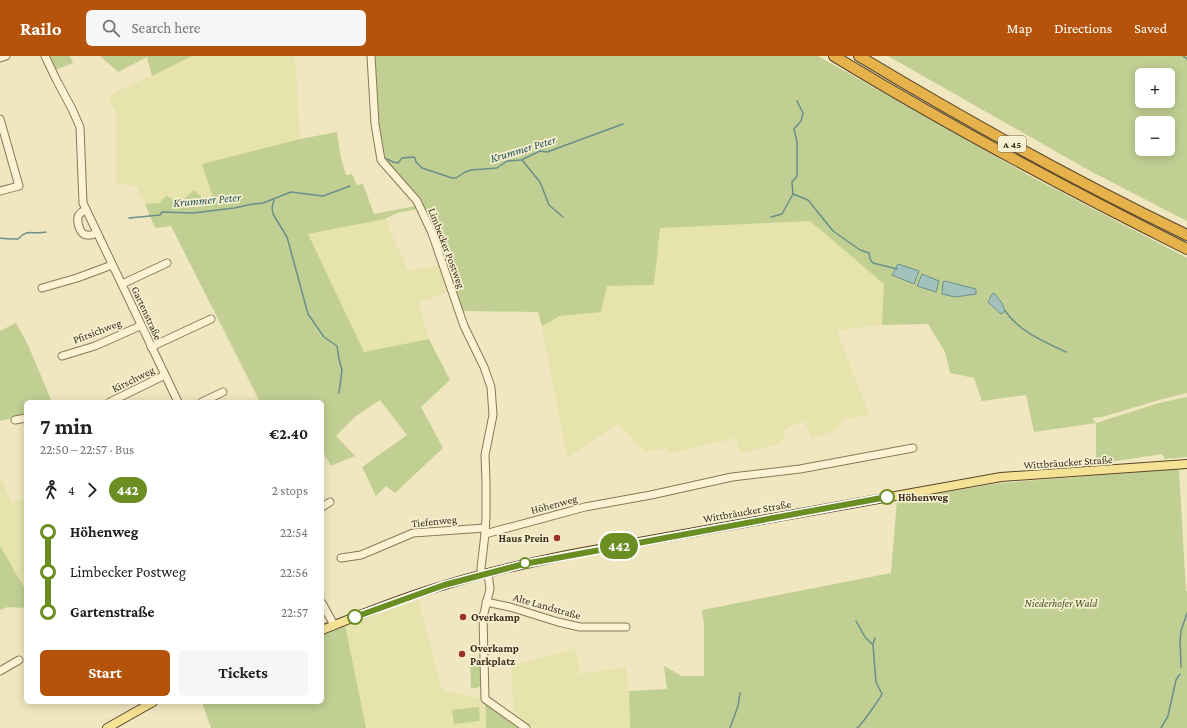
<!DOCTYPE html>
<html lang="en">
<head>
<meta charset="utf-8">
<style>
	body { margin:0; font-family:"Crimson Pro",serif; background:#f6f6f6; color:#202124; height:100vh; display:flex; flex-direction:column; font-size:15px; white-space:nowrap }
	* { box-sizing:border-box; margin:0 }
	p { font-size:13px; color:#757577 }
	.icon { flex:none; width:22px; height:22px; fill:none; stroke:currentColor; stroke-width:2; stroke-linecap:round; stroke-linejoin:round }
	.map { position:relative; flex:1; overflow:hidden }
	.panel { position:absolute; left:24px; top:344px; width:300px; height:304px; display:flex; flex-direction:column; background:#fff; border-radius:6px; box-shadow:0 2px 10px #0003 }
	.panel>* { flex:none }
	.badge { padding:0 8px; border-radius:13px; font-size:14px; line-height:26px }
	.controls { position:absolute; left:1135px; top:12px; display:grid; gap:8px }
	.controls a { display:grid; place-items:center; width:40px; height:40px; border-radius:6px; background:#fff; box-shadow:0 2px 10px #0003; font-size:20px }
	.map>.badge { position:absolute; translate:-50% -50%; box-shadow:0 0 0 2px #fff }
	.legs { display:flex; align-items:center; gap:6px; height:44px; padding:0 16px; font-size:13px }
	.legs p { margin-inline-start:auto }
	.overview { display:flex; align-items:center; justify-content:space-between; height:68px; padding:0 16px }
	h1 { font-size:22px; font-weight:700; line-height:30px }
	.button { display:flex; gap:8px; margin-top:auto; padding:8px 16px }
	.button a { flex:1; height:46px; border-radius:6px; background:#b45309; color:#fff; font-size:16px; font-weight:700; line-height:46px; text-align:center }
	.button a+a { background:#f6f6f6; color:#202124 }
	ul { padding:0 16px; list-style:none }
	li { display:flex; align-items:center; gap:14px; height:40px; font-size:15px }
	li i { display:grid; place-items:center; width:6px; height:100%; margin:0 5px; background:currentColor }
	li i::after { content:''; width:10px; height:10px; margin:-5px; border:3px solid; border-radius:50%; background:#fff }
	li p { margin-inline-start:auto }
	li:first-child i { background:linear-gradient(#0000 50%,currentColor 0) }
	li:last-child i { background:linear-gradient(currentColor 50%,#0000 0) }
	header { display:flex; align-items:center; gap:24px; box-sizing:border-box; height:56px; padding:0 20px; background:#b45309; color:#fff }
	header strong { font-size:19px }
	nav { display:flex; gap:22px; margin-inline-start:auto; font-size:14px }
	.search { width:280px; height:36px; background:#f6f6f6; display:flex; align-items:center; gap:10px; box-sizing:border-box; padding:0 14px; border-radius:6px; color:#757577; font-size:15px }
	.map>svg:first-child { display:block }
</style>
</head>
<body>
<header>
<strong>Railo</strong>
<div class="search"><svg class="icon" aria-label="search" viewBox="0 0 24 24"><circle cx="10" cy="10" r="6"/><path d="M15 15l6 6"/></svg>Search here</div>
<nav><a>Map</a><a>Directions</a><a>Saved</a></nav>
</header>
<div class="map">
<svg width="1187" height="672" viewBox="0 0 1187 672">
	<rect width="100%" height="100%" fill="#f0e7c0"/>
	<g fill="#e6e3ad">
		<path d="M192,0H295L300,83L202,108L213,142L177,146L166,140L159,147L145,148L136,130L118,127L116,125V57L108,40Z"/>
		<path d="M385,163L408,215L441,209L450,235L418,247L429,283L364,296L308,178Z"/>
		<path d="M810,165L884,228L882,269L853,272L837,275L869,359L844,363L835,375L812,382L804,365L784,374V382L781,387L740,397L737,382L668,397L666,392L645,396L618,368L567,402L542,270L560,260L601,256L607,230L654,229L660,172Z"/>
		<path d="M0,421L12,447L26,441V535L0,490Z"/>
		<path d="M418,544L442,634L485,643L486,672H366L345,569Z"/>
		<path d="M576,592L580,618L626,611L629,635L630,672H527L513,651L512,610Z"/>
	</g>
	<g fill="#c1cf93" fill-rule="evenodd">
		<path d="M49,0H70L73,7L55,14Z"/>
		<path d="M100,0H192L152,20L147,1L118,16Z"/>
		<path d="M374,0H818L1030,120L1187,202V337L1159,344L1102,361L1092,362L1096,367L1159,347L1187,341V401L1165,403L1162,398L1096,408V367L1034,376L1026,339L982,345L974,322L950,317L945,296L928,268L882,269L884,228L810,165L660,172L654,229L607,230L601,256L560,260L542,270L538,256L462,255L448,211L433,170L381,103L376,69Z"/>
		<path d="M888,0H1187V165L1092,116ZM1142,19H1168V45H1142ZM1142,67H1168V93H1142Z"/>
		<path d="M337,76L341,102L346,119L352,118L357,129L363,128L374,158L416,150L418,153L397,157L385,163L308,178L364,296L429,283L450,324L421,351L443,392L395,437L386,430L376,440L362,411L407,379L380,344L356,360L336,380L355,400L331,410L322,394V346H260L171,170L155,172L145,148L159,147L166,140C182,148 181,146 194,134L203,143L213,142L202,108L300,83Z"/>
		<path d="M16,267L28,289L52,346H26V359L0,365V275Z"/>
		<path d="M1179,413L1186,536L1187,534V672H630L629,635L667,633L664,610L682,620H704V570L702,554L891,517L897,444L1001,427Z"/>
		<path d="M0,490L26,535V552L8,551L0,554Z"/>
		<path d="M345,569L366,672H211L202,646H322V578Z"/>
		<path d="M480,593L482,594L483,628C479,632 476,633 471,632L470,603H480Z"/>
		<path d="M485,643L526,672H486Z"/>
		<path d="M479,651L480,665L454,668L452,654Z"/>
	</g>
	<g fill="#a3c2bc" stroke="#69908b">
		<path d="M898,208L919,215L914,228L892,219Z"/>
		<path d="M922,218L939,225L936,236L917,230Z"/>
		<path d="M945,225L976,233V238L955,241L942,238L943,226Z"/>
		<path d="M994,237L1002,247L1005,255L1001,258L988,246L992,238Z"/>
	</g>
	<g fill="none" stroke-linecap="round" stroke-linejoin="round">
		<g stroke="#69908b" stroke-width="1.5">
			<path d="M1183,0L1187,3"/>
			<path d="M797,45L803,57L801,65L794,73L797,86V120L792,126L793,138L808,144L833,175L860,194L869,197L870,203L873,207L897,213"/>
			<path d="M387,103L393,106L398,107L402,102L414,101L415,102L416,106L422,112L452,122H456L465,116L471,114L497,112L507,105L521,104L540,95L547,96L623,68"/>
			<path d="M522,104L540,126L549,149L563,161"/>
			<path d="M274,144L272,152L273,158L287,181L308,258L324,281L337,290L339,303L342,314L339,337"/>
			<path d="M771,161L782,158L793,138"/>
			<path d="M129,162L160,159L162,156L193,157L234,152L253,148L263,147L291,136L323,140L350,130"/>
			<path d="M0,182C6,183 12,183 18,183C28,172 33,179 46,176"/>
			<path d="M1005,255C1020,276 1043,285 1066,296"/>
			<path d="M856,565L865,581L873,589L876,626L882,638C880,642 861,670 857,672"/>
			<path d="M873,588L875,582"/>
			<path d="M1181,611L1180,584L1181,575L1187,557"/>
			<path d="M730,672L738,650L740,637"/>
			<path d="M1161,672L1168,660L1176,624L1180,618"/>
		</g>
		<defs>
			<g id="minor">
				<path d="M45,0L56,23L72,53L80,71L83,147L178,346"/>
				<path d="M371,0L375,68L381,104L417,145L432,177L464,270L484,311L491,331L493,359L485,399L486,427V461L485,478L481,512L482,518"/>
				<path d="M0,2L6,0"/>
				<path d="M0,63L19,130L0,135"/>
				<path d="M85,154C82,156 79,157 78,161C77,167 80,179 87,179C90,180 94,178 97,177"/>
				<path d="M122,228L167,207"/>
				<path d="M42,232L77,222L112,209"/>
				<path d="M151,291L211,263"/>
				<path d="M62,300L95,290L140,270"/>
				<path d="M110,346L165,319"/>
				<path d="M202,346L223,336"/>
				<path d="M15,364L26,362"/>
				<path d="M322,451L330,446"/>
				<path d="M485,478L585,451L651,439L732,421L800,413L913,392"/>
				<path d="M341,502L361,499L413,477L485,472"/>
				<path d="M488,517L490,533L483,561L485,643L526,672"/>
				<path d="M486,546L510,551L558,566L580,571H626"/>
				<path d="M322,547L334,569"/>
				<path d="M0,615L19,604"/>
			</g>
			<g id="major">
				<path d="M322,574C362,558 403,541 445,529C486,516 529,507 572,498L1001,421L1187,408"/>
				<path d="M107,672L153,646"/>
			</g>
			<g id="highway">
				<path d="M834,0C949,70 1067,133 1187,193"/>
				<path d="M859,0C965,64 1075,125 1187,179"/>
			</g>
		</defs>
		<use href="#minor" stroke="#8a7857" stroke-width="9"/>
		<use href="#major" stroke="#57452b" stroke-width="10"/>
		<use href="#highway" stroke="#57452b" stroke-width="12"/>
		<use href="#minor" stroke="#fbf3d3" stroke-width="7"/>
		<use href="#major" stroke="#f6e295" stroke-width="8"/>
		<use href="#highway" stroke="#e5b24b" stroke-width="10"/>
	</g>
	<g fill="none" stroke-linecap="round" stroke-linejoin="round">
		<defs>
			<path id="line-1" d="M355,561L444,529L524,508L887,441"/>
		</defs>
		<use href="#line-1" stroke="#fff" stroke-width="9"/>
		<use href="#line-1" stroke="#6b8e23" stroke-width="6"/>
	</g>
	<g fill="#fff" stroke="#6b8e23" stroke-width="2">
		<circle cx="887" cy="441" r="7"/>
		<circle cx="525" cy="507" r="5"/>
		<circle cx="355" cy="561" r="7"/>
	</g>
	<g fill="#9c3023" stroke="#f7f0d0" stroke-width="1.5">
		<circle cx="557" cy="482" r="4"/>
		<circle cx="463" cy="561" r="4"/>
		<circle cx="462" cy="598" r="4"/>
	</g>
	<g text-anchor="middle" stroke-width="3.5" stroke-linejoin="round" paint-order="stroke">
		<rect fill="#f7f0d0" stroke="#726852" stroke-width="1" x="998" y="80" width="28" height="16" rx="3"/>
		<g font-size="10" font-weight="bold" fill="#392d1c">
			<text x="1012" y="92">A 45</text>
		</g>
		<g font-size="11" fill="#392d1c" stroke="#f7f0d0">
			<text transform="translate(447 192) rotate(69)" y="4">Limbecker Postweg</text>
			<text transform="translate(147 257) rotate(65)" y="4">Gartenstraße</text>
			<text transform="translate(97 275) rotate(-21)" y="4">Pfirsichweg</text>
			<text transform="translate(133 323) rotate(-26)" y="4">Kirschweg</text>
			<text transform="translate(1068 406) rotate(-4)" y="4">Wittbräucker Straße</text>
			<text transform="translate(554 448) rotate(-15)" y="4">Höhenweg</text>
			<text transform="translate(747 455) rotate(-10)" y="4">Wittbräucker Straße</text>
			<text transform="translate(434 465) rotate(-6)" y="4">Tiefenweg</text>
			<text transform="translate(547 550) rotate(16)" y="4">Alte Landstraße</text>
		</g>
		<g font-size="11" font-weight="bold" fill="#392d1c" stroke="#f7f0d0" text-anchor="start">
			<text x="898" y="445">Höhenweg</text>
		</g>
		<g font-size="11" font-weight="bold" fill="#392d1c" stroke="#f7f0d0" text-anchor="start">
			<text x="549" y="486" text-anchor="end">Haus Prein</text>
			<text x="471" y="565">Overkamp</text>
			<text x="470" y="596">Overkamp<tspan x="470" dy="13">Parkplatz</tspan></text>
		</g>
		<g font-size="11" font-style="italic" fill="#435621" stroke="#f7f0d0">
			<text x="1061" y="551">Niederhofer Wald</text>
		</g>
		<g font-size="12" font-style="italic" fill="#2a5759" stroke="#f7f0d0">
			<text transform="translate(523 93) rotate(-17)" y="4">Krummer Peter</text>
			<text transform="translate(207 144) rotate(-5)" y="4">Krummer Peter</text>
		</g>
	</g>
</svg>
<div class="controls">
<a>+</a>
<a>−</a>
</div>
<b class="badge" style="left:619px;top:490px;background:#6b8e23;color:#fff">442</b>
<section class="panel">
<div class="overview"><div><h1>7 min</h1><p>22:50 – 22:57 · Bus</p></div><b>€2.40</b></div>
<div class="legs"><svg class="icon" aria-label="walk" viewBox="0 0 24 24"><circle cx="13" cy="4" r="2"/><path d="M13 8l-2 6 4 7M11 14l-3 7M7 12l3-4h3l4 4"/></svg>4<svg class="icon" aria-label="forward" viewBox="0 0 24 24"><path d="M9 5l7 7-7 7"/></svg><b class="badge" style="background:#6b8e23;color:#fff">442</b><p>2 stops</p></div>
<ul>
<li><i style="color:#6b8e23"></i><b>Höhenweg</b><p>22:54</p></li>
<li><i style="color:#6b8e23"></i><span>Limbecker Postweg</span><p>22:56</p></li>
<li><i style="color:#6b8e23"></i><b>Gartenstraße</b><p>22:57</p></li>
</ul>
<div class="button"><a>Start</a><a>Tickets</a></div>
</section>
</div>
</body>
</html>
